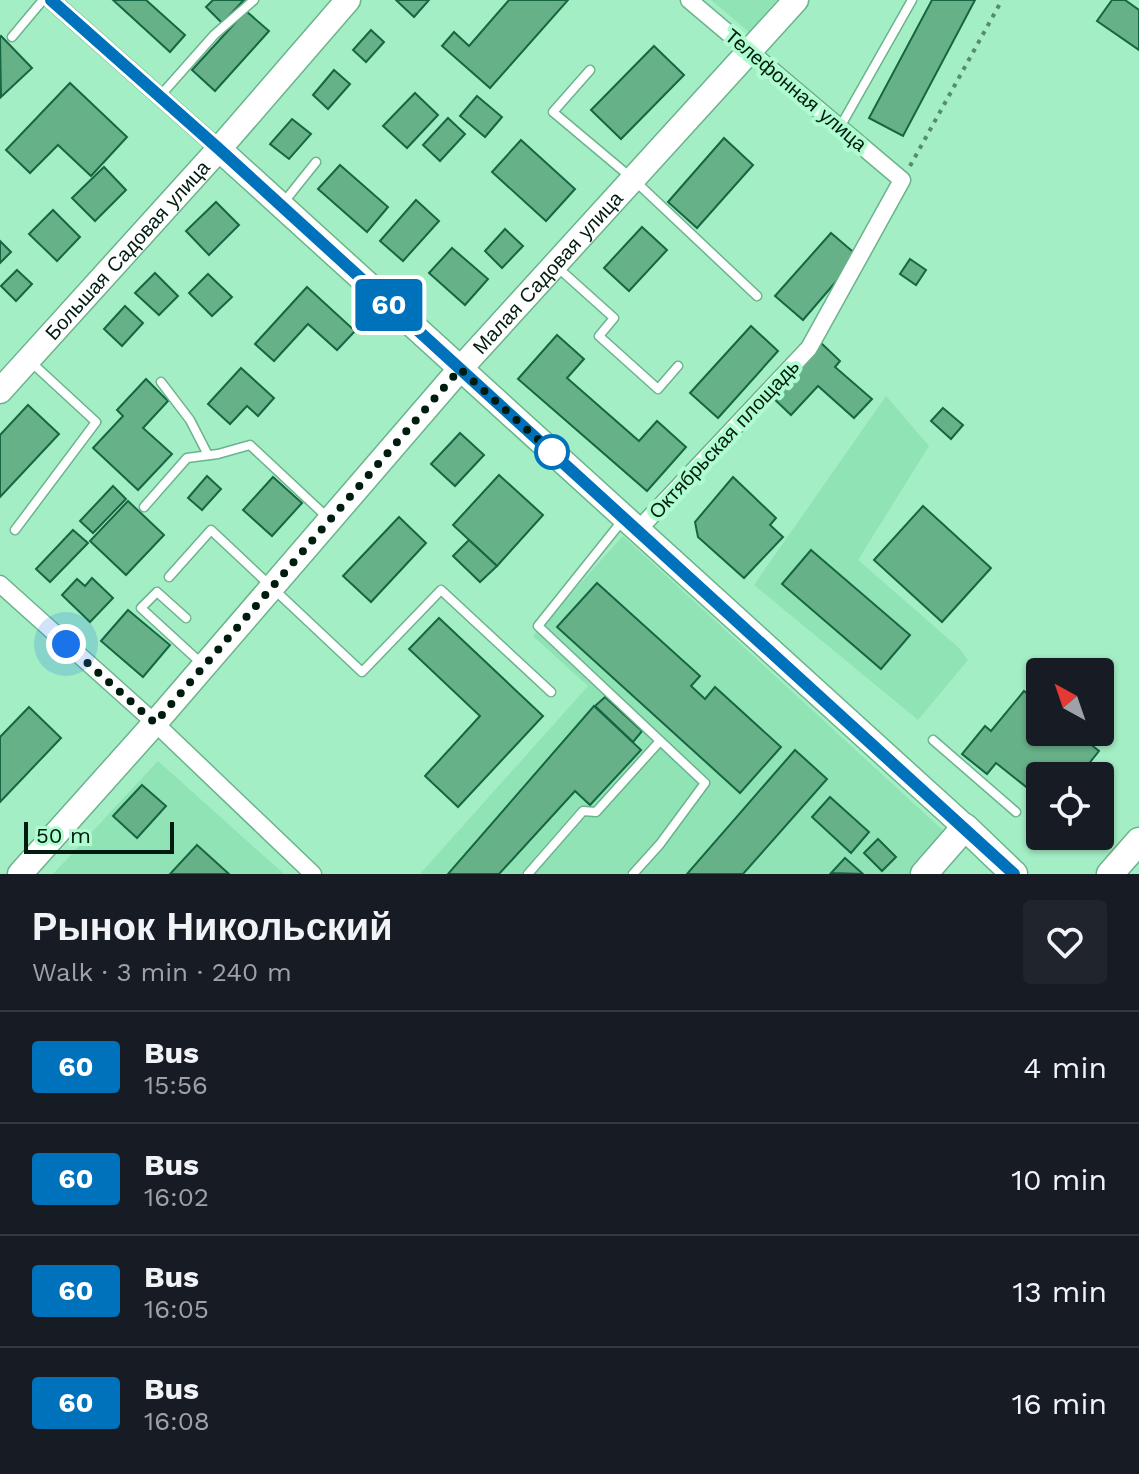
<!DOCTYPE html>
<html lang="en">
<head>
<meta charset="utf-8">
<style>
	body { margin:0; font-family:"Work Sans",sans-serif; background:#20242c; color:#f1f3f6; height:100vh; display:flex; flex-direction:column; font-size:30px; white-space:nowrap }
	* { box-sizing:border-box; margin:0 }
	p { font-size:26px; color:#9ea1a6 }
	.icon { flex:none; width:44px; height:44px; fill:none; stroke:currentColor; stroke-width:2; stroke-linecap:round; stroke-linejoin:round }
	.map { position:relative; height:874px; overflow:hidden }
	.side { display:flex; flex-direction:column; background:#171b24; flex:1 }
	.side>* { flex:none }
	.badge { padding:0 16px; border-radius:6px; font-size:28px; line-height:52px }
	.needle { width:52px; rotate:320deg }
	.tools { position:absolute; left:1026px; top:658px; display:grid; gap:16px }
	.tools a { display:grid; place-items:center; width:88px; height:88px; border-radius:8px; background:#171b24; box-shadow:0 2px 6px #0004; font-size:40px }
	.scale { position:absolute; left:24px; bottom:20px; width:150px; box-sizing:border-box; padding-left:8px; border:4px solid #001c0e; border-top:0; font-size:22px; line-height:28px; white-space:nowrap; color:#001c0e; -webkit-text-stroke:6px #b0fcd1; paint-order:stroke }
	.you { position:absolute; width:40px; height:40px; margin:-20px; border:6px solid #fff; border-radius:50%; background:#1a73e8; box-shadow:0 0 0 12px #1a73e833 }
	.map>.badge { position:absolute; translate:-50% -50%; box-shadow:0 0 0 4px #fff }
	.round { display:grid; place-items:center; flex:none; width:84px; height:84px; border-radius:8px; background:#20242c }
	.summary { display:flex; align-items:center; justify-content:space-between; height:136px; padding:0 32px }
	h1 { font-size:38px; font-weight:600; line-height:60px }
	ul { padding:0; list-style:none }
	li { display:flex; align-items:center; gap:24px; height:112px; padding:0 32px; border-top:2px solid #363941 }
	li div { flex:1 }
	li b { display:block; font-size:30px }
	li em { font-style:normal }
	li .badge { min-width:88px; font-weight:700; text-align:center }
	.map>svg:first-child { display:block }
</style>
</head>
<body>
<div class="map">
<svg width="1139" height="874" viewBox="0 0 1139 874">
	<rect width="100%" height="100%" fill="#a3eec4"/>
	<g fill="#8fe3b5">
		<path d="M711,0H777L749,32Z"/>
		<path d="M886,396L929,446L858,560L958,647L968,660L918,720L754,585Z"/>
		<path d="M623,536L948,835L914,874H420L588,686L533,636Z"/>
		<path d="M158,761L284,874H53Z"/>
	</g>
	<g fill="#67b189" stroke="#156642" stroke-width="2">
		<path d="M113,0H146L185,35L170,52Z"/>
		<path d="M213,0H244L222,23L206,7Z"/>
		<path d="M396,0H429L414,17Z"/>
		<path d="M509,0H568L490,88L442,46L454,32L469,46Z"/>
		<path d="M932,0H975L903,136L869,118Z"/>
		<path d="M1112,0H1125L1139,10V50L1097,21Z"/>
		<path d="M246,11L269,31L215,91L192,70Z"/>
		<path d="M371,30L384,42L366,62L353,50Z"/>
		<path d="M1,36L32,68L1,97L0,37Z"/>
		<path d="M654,46L684,75L621,139L591,110Z"/>
		<path d="M334,70L350,84L328,109L313,95Z"/>
		<path d="M70,83L127,137L91,176L58,145L30,173L6,150Z"/>
		<path d="M415,93L438,115L407,148L383,126Z"/>
		<path d="M477,96L502,117L485,137L460,116Z"/>
		<path d="M448,118L465,134L440,161L423,145Z"/>
		<path d="M292,119L311,134L289,159L270,144Z"/>
		<path d="M724,138L753,165L697,228L668,202Z"/>
		<path d="M521,140L575,189L546,221L492,172Z"/>
		<path d="M340,165L388,207L367,232L318,189Z"/>
		<path d="M104,167L126,190L95,221L72,198Z"/>
		<path d="M416,200L439,221L403,261L380,241Z"/>
		<path d="M216,202L239,225L209,255L186,231Z"/>
		<path d="M53,210L80,237L57,261L29,234Z"/>
		<path d="M642,227L667,250L629,291L604,268Z"/>
		<path d="M505,229L523,246L502,268L485,251Z"/>
		<path d="M831,233L858,256L803,320L775,296Z"/>
		<path d="M0,241L11,252L0,263Z"/>
		<path d="M452,248L488,279L465,305L429,273Z"/>
		<path d="M910,259L926,270L916,285L900,274Z"/>
		<path d="M17,270L32,284L16,301L1,286Z"/>
		<path d="M155,273L178,296L159,315L135,293Z"/>
		<path d="M208,274L232,297L212,316L189,293Z"/>
		<path d="M307,287L355,331L337,350L308,324L274,361L255,344Z"/>
		<path d="M125,306L143,323L122,346L104,329Z"/>
		<path d="M751,326L778,351L718,418L690,393Z"/>
		<path d="M557,335L584,359L567,378L639,441L657,421L686,447L647,491L518,379Z"/>
		<path d="M820,342L840,361L835,367L872,399L854,418L818,386L791,415L771,396Z"/>
		<path d="M241,368L274,398L258,416L247,406L230,424L208,404Z"/>
		<path d="M146,379L168,401L143,428L172,454L138,490L93,448L123,416L117,410Z"/>
		<path d="M28,405L59,434L0,497V435Z"/>
		<path d="M943,408L963,425L951,439L931,421Z"/>
		<path d="M460,433L484,455L455,486L431,464Z"/>
		<path d="M499,475L543,515L497,566L453,525Z"/>
		<path d="M207,476L221,489L202,510L188,498Z"/>
		<path d="M273,477L302,503L272,536L243,510Z"/>
		<path d="M733,477L776,518L770,525L783,537L744,578L698,537L695,522Z"/>
		<path d="M113,486L126,499L93,533L80,521Z"/>
		<path d="M128,501L164,535L126,575L90,541Z"/>
		<path d="M923,506L991,568L942,622L874,560Z"/>
		<path d="M399,517L426,543L371,602L343,576Z"/>
		<path d="M73,530L88,543L50,582L36,569Z"/>
		<path d="M469,540L497,566L480,582L453,556Z"/>
		<path d="M811,550L910,635L881,669L782,584Z"/>
		<path d="M92,578L113,598L90,622L62,595L77,579L85,586Z"/>
		<path d="M597,583L700,676L691,686L705,699L715,687L781,747L740,793L557,627Z"/>
		<path d="M128,610L170,645L143,677L101,641Z"/>
		<path d="M439,618L543,716L458,807L425,776L480,716L409,649Z"/>
		<path d="M1024,691L1040,704V732H1075L1099,751L1079,776H1040V813L1028,803L1035,794L996,763L987,774L962,754L985,726L991,731Z"/>
		<path d="M605,697L642,731L633,742L595,706Z"/>
		<path d="M594,706L641,750L590,805L575,791L499,874H448Z"/>
		<path d="M29,707L61,738L0,802V737Z"/>
		<path d="M795,750L827,779L743,874H687Z"/>
		<path d="M142,785L166,806L137,838L113,816Z"/>
		<path d="M830,797L869,832L851,853L812,817Z"/>
		<path d="M878,839L896,857L882,871L864,853Z"/>
		<path d="M197,845L229,874H170Z"/>
		<path d="M845,858L863,874L831,873Z"/>
	</g>
	<g fill="none" stroke-linecap="round" stroke-linejoin="round">
		<defs>
			<g id="lane">
				<path d="M12,37L43,0"/>
				<path d="M590,70L553,112L634,180L757,296"/>
				<path d="M160,96L214,35L254,0"/>
				<path d="M840,127L912,0"/>
				<path d="M284,202L316,162"/>
				<path d="M556,266L614,318L599,336L658,389L678,366"/>
				<path d="M161,382L190,420L208,455"/>
				<path d="M144,507L187,458L218,454L250,445L327,517"/>
				<path d="M622,521L538,626L705,783L660,844L633,874"/>
				<path d="M15,530L96,422L32,363"/>
				<path d="M169,577L211,530L362,672L441,590L551,692"/>
				<path d="M186,618L157,592L141,608L201,663"/>
				<path d="M933,740L1016,812"/>
				<path d="M528,874L583,811L596,812L660,741"/>
			</g>
			<g id="street">
				<path d="M51,0L219,149"/>
				<path d="M638,530L809,348L902,180L689,0"/>
				<path d="M0,584L155,723L313,874"/>
			</g>
			<g id="secondary">
				<path d="M219,149L965,827"/>
				<path id="s1" d="M0,391L219,149L348,0"/>
				<path id="s2" d="M20,874L155,723L460,369L796,0"/>
			</g>
			<g id="primary">
				<path d="M924,874L965,827L1014,874"/>
				<path d="M1110,874L1139,841"/>
			</g>
		</defs>
		<use href="#lane" stroke="#6ab48c" stroke-width="11"/>
		<use href="#street" stroke="#6ab48c" stroke-width="19"/>
		<use href="#secondary" stroke="#6ab48c" stroke-width="27"/>
		<use href="#primary" stroke="#6ab48c" stroke-width="29"/>
		<path stroke="#568b6e" stroke-width="4" stroke-dasharray="4 6" stroke-linecap="butt" d="M910,166L1002,0"/>
		<use href="#lane" stroke="#fff" stroke-width="8"/>
		<use href="#street" stroke="#fff" stroke-width="16"/>
		<use href="#secondary" stroke="#fff" stroke-width="24"/>
		<use href="#primary" stroke="#fff" stroke-width="26"/>
	</g>
	<g fill="none" stroke-linecap="round" stroke-linejoin="round">
		<defs>
			<path id="line" d="M51,0L219,149L1014,874"/>
		</defs>
		<use href="#line" stroke="#fff" stroke-width="18"/>
		<use href="#line" stroke="#0072bc" stroke-width="12"/>
		<path stroke="#001c0e" stroke-width="8" stroke-dasharray="0 14.4" d="M66,644L155,723L460,369L552,452"/>
	</g>
	<circle fill="#fff" stroke="#0072bc" stroke-width="4" cx="552" cy="452" r="16"/>
	<g text-anchor="middle" stroke-width="8" stroke-linejoin="round" paint-order="stroke">
		<g font-size="20" fill="#001c0e" stroke="#b0fcd1">
			<text transform="translate(796 90) rotate(40)" y="7">Телефонная улица</text>
			<text dy="7" stroke="none"><textPath href="#s1" startOffset="190">Большая Садовая улица</textPath></text>
			<text dy="7" stroke="none"><textPath href="#s2" startOffset="800">Малая Садовая улица</textPath></text>
			<text transform="translate(724 439) rotate(-47)" y="7">Октябрьская площадь</text>
		</g>
	</g>
</svg>
<div class="tools">
<a><svg class="needle" viewBox="-14 -14 28 28"><path d="M0-13l5 13h-10z" fill="#e53935"/><path d="M0 13l5-13h-10z" fill="#9ea1a6"/></svg></a>
<a><svg class="icon" aria-label="locate" viewBox="0 0 24 24"><circle cx="12" cy="12" r="6"/><path d="M12 2v4M12 18v4M2 12h4M18 12h4"/></svg></a>
</div>
<div class="scale">50 m</div>
<div class="you" style="left:66px;top:644px"></div>
<b class="badge" style="left:389px;top:305px;background:#0072bc;color:#fff">60</b>
</div>
<section class="side">
<div class="summary"><div><h1>Рынок Никольский</h1><p>Walk · 3 min · 240 m</p></div><a class="round"><svg class="icon" aria-label="heart" viewBox="0 0 24 24"><path d="M12 20l-8-8c-3-5 5-10 8-4 3-6 11-1 8 4z"/></svg></a></div>
<ul>
<li><span class="badge" style="background:#0072bc;color:#fff">60</span><div><b>Bus</b><p>15:56</p></div><em>4 min</em></li>
<li><span class="badge" style="background:#0072bc;color:#fff">60</span><div><b>Bus</b><p>16:02</p></div><em>10 min</em></li>
<li><span class="badge" style="background:#0072bc;color:#fff">60</span><div><b>Bus</b><p>16:05</p></div><em>13 min</em></li>
<li><span class="badge" style="background:#0072bc;color:#fff">60</span><div><b>Bus</b><p>16:08</p></div><em>16 min</em></li>
</ul>
</section>
</body>
</html>
